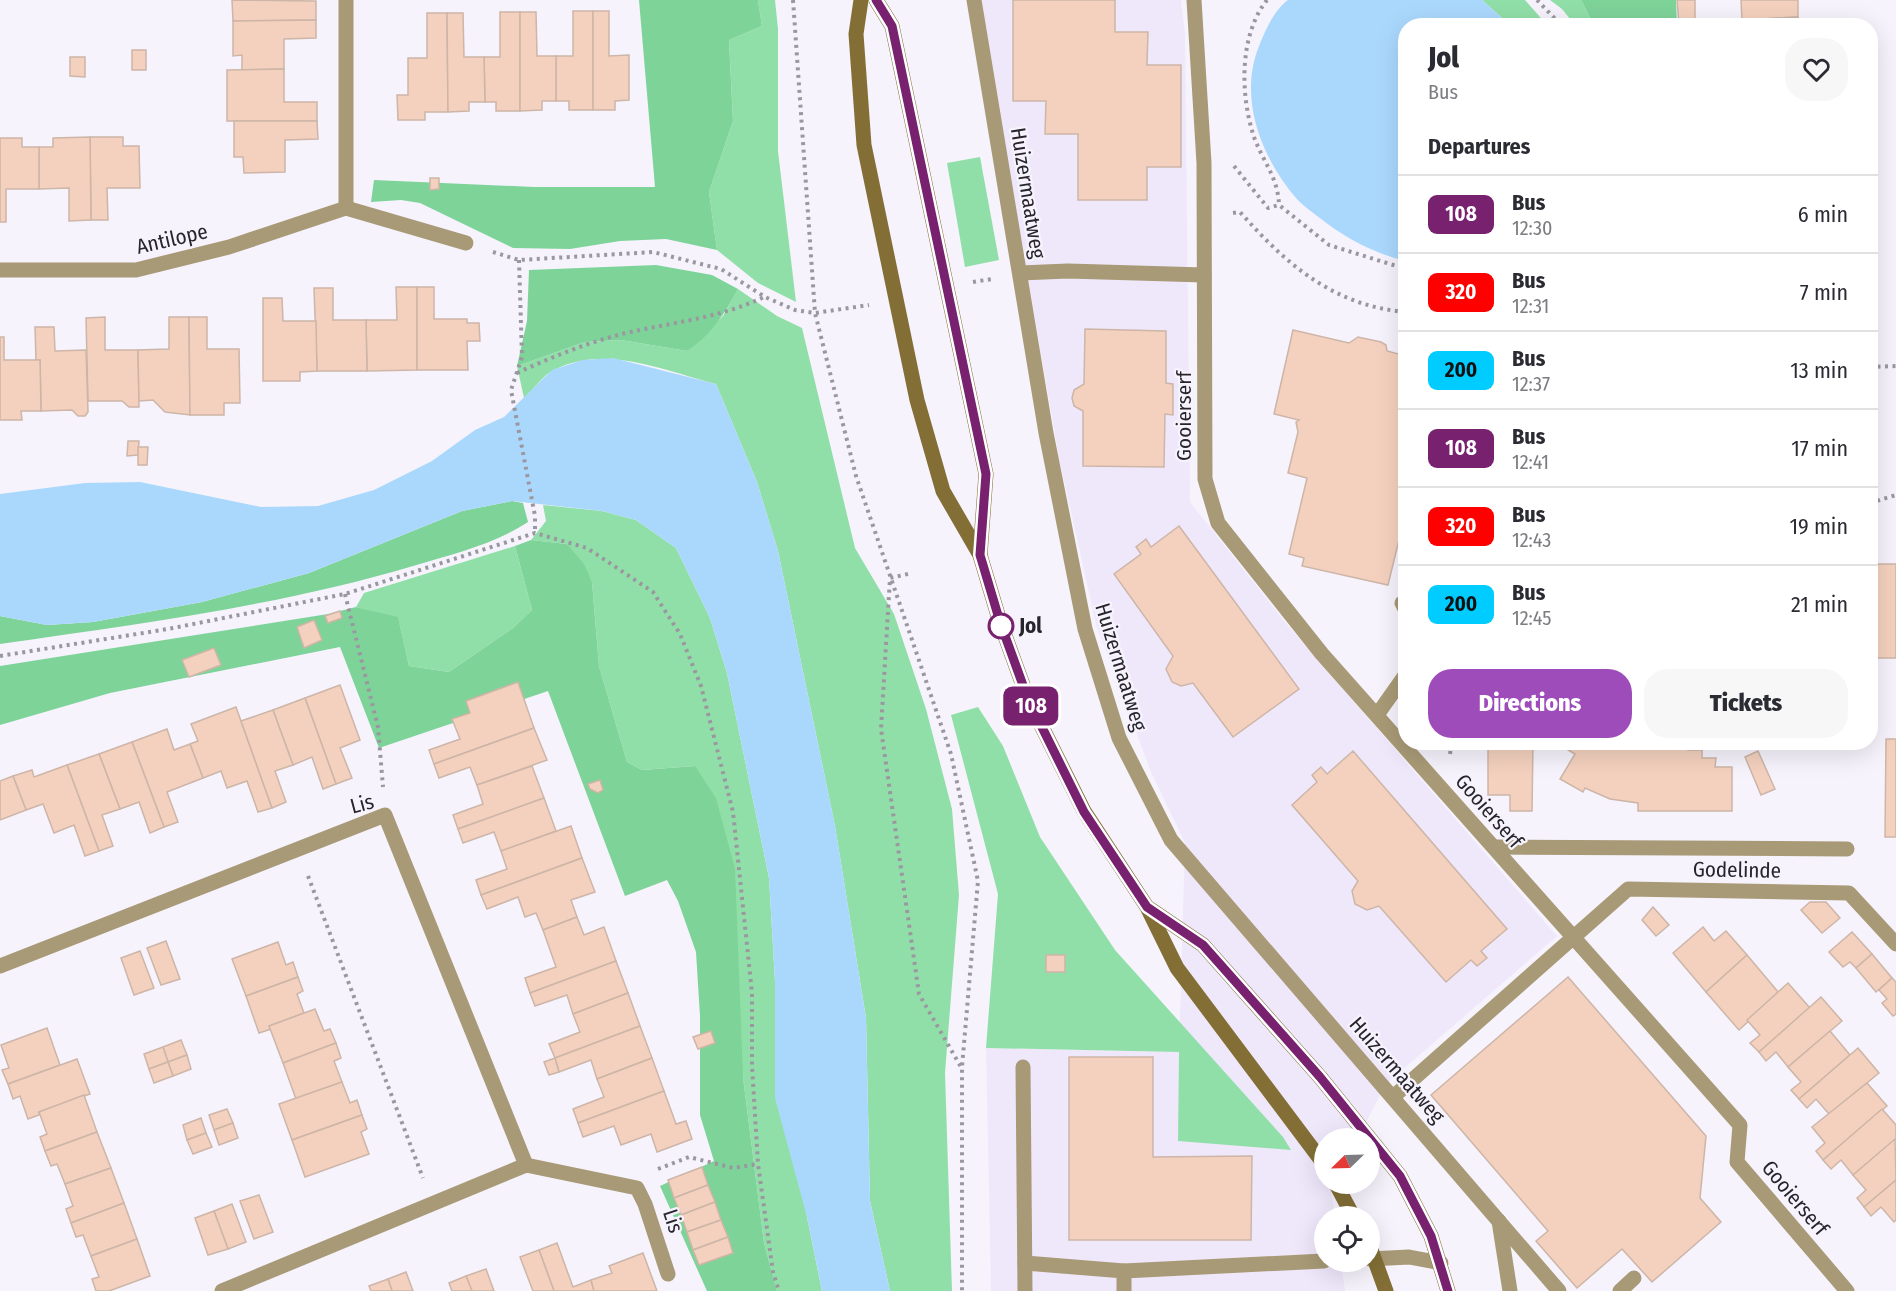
<!DOCTYPE html>
<html lang="en">
<head>
<meta charset="utf-8">
<style>
	body { margin:0; font-family:"Fira Sans Condensed",sans-serif; background:#f7f7f7; color:#2b2b33; height:100vh; display:flex; flex-direction:column; font-size:22px; white-space:nowrap }
	* { box-sizing:border-box; margin:0 }
	p { font-size:20px; color:#7c7c81 }
	.icon { flex:none; width:33px; height:33px; fill:none; stroke:currentColor; stroke-width:2; stroke-linecap:round; stroke-linejoin:round }
	.map { position:relative; flex:1; overflow:hidden }
	.details { position:absolute; left:1398px; top:18px; width:480px; height:732px; display:flex; flex-direction:column; background:#fff; border-radius:24px; box-shadow:0 6px 24px #0002 }
	.details>* { flex:none }
	.badge { padding:0 12px; border-radius:9px; font-size:21px; line-height:39px }
	.needle { width:39px; rotate:247deg }
	.fabs { position:absolute; left:1314px; top:1128px; display:grid; gap:12px }
	.fabs a { display:grid; place-items:center; width:66px; height:66px; border-radius:50%; background:#fff; box-shadow:0 6px 24px #0002; font-size:30px }
	.map>.badge { position:absolute; translate:-50% -50%; box-shadow:0 0 0 3px #fff }
	h2 { padding:0 30px; font-size:22px; line-height:54px }
	.round { display:grid; place-items:center; flex:none; width:63px; height:63px; border-radius:24px; background:#f7f7f7 }
	.headline { display:flex; align-items:center; justify-content:space-between; height:102px; padding:0 30px }
	h1 { font-size:28px; font-weight:800; line-height:45px }
	.cta { display:flex; gap:12px; margin-top:auto; padding:12px 30px }
	.cta a { flex:1; height:69px; border-radius:24px; background:#9f4cbb; color:#fff; font-size:24px; font-weight:800; line-height:69px; text-align:center }
	.cta a+a { background:#f7f7f7; color:#2b2b33 }
	ul { padding:0; list-style:none }
	li { display:flex; align-items:center; gap:18px; height:78px; padding:0 30px; border-top:2px solid #e1e1e2 }
	li div { flex:1 }
	li b { display:block; font-size:22px }
	li em { font-style:normal }
	li .badge { min-width:66px; font-weight:700; text-align:center }
	.map>svg:first-child { display:block }
</style>
</head>
<body>
<div class="map">
<svg width="1896" height="1291" viewBox="0 0 1896 1291">
	<rect width="100%" height="100%" fill="#f6f3fd"/>
	<path fill="#efe8fb" d="M980,0H1181L1185,32L1190,502L1289,627L1557,936L1386,1084L1358,1138H1324V1184H1335L1331,1190L1335,1216H1324V1262H1341L1345,1291H991L986,1048L1179,1052L1185,843L1151,772L1096,624L1059,458Z"/>
	<g fill="#91dfa8">
		<path d="M758,0H775L778,29V151L796,302L758,283L717,250L709,192L733,121L729,40L762,26Z"/>
		<path d="M1482,0H1525L1547,25H1510Z"/>
		<path d="M1550,0H1581L1594,25H1575L1562,9Z"/>
		<path d="M980,157L999,260L965,267L947,163Z"/>
		<path d="M738,289L777,316L802,328L855,548L894,614L926,709L952,809L959,895L945,1073L952,1291H890L870,1201L866,1018L835,826L778,551L757,482L716,384C664,371 606,344 554,370C543,375 533,390 524,398L517,366L585,342L621,340L687,351L723,316Z"/>
		<path d="M543,505L602,511L636,520L676,548L710,618L727,673L769,878L775,981L807,1217L822,1291H777L764,1243L743,1077L695,766L642,770L627,762L599,666L592,582L567,544L531,540L546,521Z"/>
		<path d="M515,546L532,610L513,628L449,672L409,666L398,618L356,607L364,593Z"/>
		<path d="M978,707L1003,746L1040,837L1115,950L1283,1137L1291,1150L1178,1141L1179,1052L986,1048L998,894L951,715Z"/>
	</g>
	<g fill="#7ed399">
		<path d="M639,0H758L762,26L729,40L733,121L709,192L717,250L666,239L620,241L570,249L513,248L420,203L401,200L371,202L374,180L534,187H655Z"/>
		<path d="M1581,0H1676L1677,25H1594Z"/>
		<path d="M656,265L712,275L738,289C724,315 711,335 687,351L621,340L585,342L517,366L527,321L529,270Z"/>
		<path d="M512,501L523,503L528,522C493,545 452,554 413,566C279,606 138,624 0,644V616L47,625L93,622L202,602L309,573L462,511Z"/>
		<path d="M531,540L567,544L584,564L592,582L599,666L627,762L642,770L695,766L716,798L735,869L743,1077L764,1243L777,1291H707L660,1186L714,1161L700,1115V1016L696,952L678,901L667,880L625,896L548,691L379,748L340,647L110,693L0,725V666L328,614L356,607L398,617L409,666L449,672L513,628L532,610L515,546Z"/>
	</g>
	<g fill="#aad8fd">
		<path d="M1288,0H1482L1510,25L1406,26L1405,261C1371,252 1345,238 1317,216C1310,210 1302,205 1296,198C1261,157 1238,98 1259,46C1265,31 1274,10 1288,0Z"/>
		<path d="M613,358L716,384L757,482L778,551L835,826L866,1018L870,1201L890,1291H822L807,1217L775,1098V981L769,878L727,673L710,618L676,548L636,520L602,511L512,501L462,511L309,573L202,602L93,622L47,625L0,616V494L85,483L140,482L261,507L318,506L374,490L432,461L475,430L504,417L552,370L583,360Z"/>
	</g>
	<g fill="#f4d1be" stroke="#cdb5a8" stroke-width="1.5">
		<path d="M232,0L316,1V20L233,21Z"/>
		<path d="M1013,0H1115V32H1148L1147,65H1181V167H1147V200H1078V134H1045L1046,101H1013Z"/>
		<path d="M1677,0H1695V22L1679,23Z"/>
		<path d="M1741,0H1798V17L1742,20Z"/>
		<path d="M573,11H593V110H569V101H556V56H573Z"/>
		<path d="M593,11H609V56L629,55V100L615,101V110H593Z"/>
		<path d="M500,12H520V111H496V102H485L484,57H500Z"/>
		<path d="M520,12H536L537,56H556V101H542V110L520,111Z"/>
		<path d="M427,13H447L448,112H425V120H398L397,95H408V58H427Z"/>
		<path d="M447,13H463L464,57H484L485,102H469V111L448,112Z"/>
		<path d="M1798,17L1799,26H1742V20Z"/>
		<path d="M316,20V38L284,39V69L242,70V55L233,56V21Z"/>
		<rect x="132" y="50" width="14" height="20"/>
		<path d="M70,57H85V77L70,76Z"/>
		<path d="M284,69V102H317V121H227V70Z"/>
		<path d="M234,121H317L318,139L285,140V172L244,173L243,157H234Z"/>
		<path d="M90,137H123V146H139L140,188H107L108,220H91Z"/>
		<path d="M90,137L91,220L69,221V188L39,189V147H53V138Z"/>
		<path d="M0,138H22V147H39V189H6V222H0Z"/>
		<path d="M430,178H439V189L430,190Z"/>
		<path d="M396,287H417V370L367,371L366,320H397Z"/>
		<path d="M417,287H434V319H467V323H479L480,341H467L468,370H417Z"/>
		<path d="M314,288H333V320H366L367,371H317Z"/>
		<path d="M263,298H282L283,321H316L317,371L300,372V381H263Z"/>
		<path d="M105,317V350H138L139,407H129L122,401H88L86,318Z"/>
		<path d="M169,317H189L190,415L165,412L153,400L139,401L138,350L169,349Z"/>
		<path d="M189,317H207V349H239L240,403H224V415H190Z"/>
		<path d="M35,327H54L55,351L86,350L88,412L85,416H78L72,410L41,411L40,360H36Z"/>
		<path d="M1085,329L1166,331V383L1173,384V415L1165,414L1164,467L1083,466V411L1074,406L1072,398L1074,390L1084,384Z"/>
		<path d="M1293,330L1349,343L1358,337L1381,342L1386,345L1387,351L1406,356V511L1388,585L1302,566L1304,558L1289,554L1307,478L1288,473L1298,432L1296,422L1299,420L1274,414Z"/>
		<path d="M0,337H4V360H40L41,411H21L22,420H0Z"/>
		<path d="M128,441H139L138,455L127,456Z"/>
		<path d="M138,447H148L147,465H138Z"/>
		<path d="M1179,526L1299,689L1233,737L1193,683L1181,686L1172,682L1166,669L1173,656L1114,574L1141,554L1136,547L1146,539L1151,547Z"/>
		<rect x="1870" y="564" width="26" height="94"/>
		<path d="M340,611L342,618L328,623L325,616Z"/>
		<path d="M314,620L322,640L304,648L297,627Z"/>
		<path d="M214,648L221,665L189,677L182,660Z"/>
		<path d="M518,682L534,728L434,764L429,750L460,739L452,719L470,713L466,701Z"/>
		<path d="M340,685L360,740L340,748L352,778L336,784L305,698Z"/>
		<path d="M305,698L336,784L323,789L312,757L293,765L273,710Z"/>
		<path d="M236,707L272,808L258,812L247,781L227,788L221,771L203,778L190,744L198,741L191,724Z"/>
		<path d="M273,710L293,765L275,771L286,802L272,808L241,721Z"/>
		<path d="M534,728L547,760L477,785L470,767L439,778L434,764Z"/>
		<path d="M167,729L174,750L190,744L203,778L167,792L178,822L164,827L132,742Z"/>
		<path d="M1886,739H1896V837H1885Z"/>
		<path d="M132,742L164,827L150,833L139,802L120,809L99,754Z"/>
		<path d="M1488,742H1533L1532,811H1510V795H1488Z"/>
		<path d="M1555,742H1688V750H1702V758H1716L1715,767H1732V811H1638V803L1610,799L1585,788L1583,792L1560,779L1575,754Z"/>
		<path d="M1353,751L1507,929L1481,951L1487,958L1477,966L1471,960L1446,982L1379,906L1367,910L1355,904L1352,891L1358,881L1292,805L1317,782L1312,775L1321,767L1327,774Z"/>
		<path d="M1758,751L1775,789L1761,795L1745,757Z"/>
		<path d="M99,754L120,809L102,815L113,846L99,851L67,765Z"/>
		<path d="M67,765L99,851L85,856L74,825L54,833L43,804L26,810L13,776L32,770L34,777Z"/>
		<path d="M532,766L544,798L458,829L453,815L483,804L477,785Z"/>
		<path d="M13,776L26,810L0,820V781Z"/>
		<path d="M600,780L603,790L598,793L590,789L588,784Z"/>
		<path d="M544,798L556,831L501,851L494,832L463,843L458,829Z"/>
		<path d="M571,826L582,858L481,895L476,880L507,869L501,851Z"/>
		<path d="M582,858L595,892L571,900L577,917L543,930L536,913L525,917L518,897L487,909L481,895Z"/>
		<path d="M1810,902H1826L1840,918L1822,933L1801,910Z"/>
		<path d="M1653,907L1669,925L1656,936L1642,920Z"/>
		<path d="M577,917L584,935L604,927L616,961L530,993L525,978L556,967L543,930Z"/>
		<path d="M1703,927L1714,941L1726,931L1747,955L1706,992L1673,953Z"/>
		<path d="M1852,932L1872,954L1856,968L1850,962L1843,967L1829,952Z"/>
		<path d="M166,941L180,979L161,985L147,948Z"/>
		<path d="M278,942L286,965L293,962L298,977L246,996L232,959Z"/>
		<path d="M140,951L154,988L134,995L121,958Z"/>
		<path d="M1872,954L1892,978L1876,992L1856,968Z"/>
		<rect x="1046" y="955" width="19" height="17"/>
		<path d="M1747,955L1779,993L1739,1030L1706,992Z"/>
		<path d="M616,961L628,993L573,1014L567,995L535,1006L530,993Z"/>
		<path d="M298,977L303,991L297,994L304,1013L269,1026L271,1029L259,1033L246,996Z"/>
		<path d="M1568,977L1706,1136L1700,1198L1721,1222L1652,1282L1622,1249L1577,1288L1536,1241L1548,1231L1431,1095Z"/>
		<path d="M1892,978L1896,982V1014L1893,1016L1882,1003L1887,999L1879,990Z"/>
		<path d="M1788,983L1810,1008L1759,1052L1750,1043L1760,1035L1747,1020Z"/>
		<path d="M628,993L640,1026L555,1058L549,1044L580,1032L573,1014Z"/>
		<path d="M1821,997L1842,1021L1788,1067L1776,1052L1766,1061L1759,1052Z"/>
		<path d="M315,1009L324,1031L330,1029L336,1043L283,1063L269,1026Z"/>
		<path d="M640,1026L652,1058L597,1079L591,1060L559,1072L555,1058Z"/>
		<path d="M47,1028L60,1065L8,1084L2,1070L9,1068L1,1045Z"/>
		<path d="M711,1031L715,1043L698,1049L693,1037Z"/>
		<path d="M1830,1031L1850,1055L1799,1099L1791,1090L1801,1082L1788,1067Z"/>
		<path d="M181,1040L187,1055L168,1062L163,1047Z"/>
		<path d="M336,1043L341,1058L334,1061L342,1082L296,1099L283,1063Z"/>
		<path d="M163,1047L168,1062L149,1069L144,1054Z"/>
		<path d="M1858,1048L1879,1073L1829,1114L1816,1099L1807,1108L1799,1099Z"/>
		<path d="M187,1055L191,1069L173,1076L168,1062Z"/>
		<path d="M1069,1057H1153V1157L1252,1156L1251,1240H1069Z"/>
		<path d="M555,1058L559,1072L549,1075L544,1062Z"/>
		<path d="M652,1058L664,1091L578,1123L573,1109L604,1097L597,1079Z"/>
		<path d="M77,1059L90,1094L39,1112V1115L28,1119L20,1096L13,1099L8,1084Z"/>
		<path d="M168,1062L173,1076L154,1083L149,1069Z"/>
		<path d="M342,1082L350,1103L357,1100L362,1115L292,1140L279,1104Z"/>
		<path d="M1867,1083L1887,1106L1823,1160L1816,1151L1825,1143L1812,1127Z"/>
		<path d="M664,1091L676,1124L686,1121L692,1139L657,1152L651,1134L621,1145L614,1126L583,1137L578,1123Z"/>
		<path d="M84,1095L97,1132L45,1151L40,1137L47,1134L39,1112Z"/>
		<path d="M227,1109L233,1123L214,1130L209,1115Z"/>
		<path d="M1882,1109L1896,1125V1139L1853,1175L1841,1160L1831,1169L1823,1160Z"/>
		<path d="M362,1115L367,1129L361,1132L369,1154L305,1177L292,1140Z"/>
		<path d="M201,1118L206,1133L187,1140L183,1125Z"/>
		<path d="M233,1123L238,1138L219,1145L214,1130Z"/>
		<path d="M97,1132L111,1168L65,1184L57,1164L51,1166L45,1151Z"/>
		<path d="M206,1133L212,1147L193,1154L187,1140Z"/>
		<path d="M1895,1139L1896,1180L1864,1207L1857,1198L1866,1190L1853,1175Z"/>
		<path d="M702,1167L708,1185L674,1198L668,1180Z"/>
		<path d="M111,1168L124,1203L71,1223L66,1209L73,1206L65,1184Z"/>
		<path d="M1896,1180V1220L1894,1222L1881,1207L1871,1216L1864,1207Z"/>
		<path d="M708,1185L715,1202L681,1215L674,1198Z"/>
		<path d="M259,1195L273,1232L254,1239L240,1201Z"/>
		<path d="M715,1202L721,1220L687,1232L681,1215Z"/>
		<path d="M124,1203L137,1239L91,1256L83,1235L76,1237L71,1223Z"/>
		<path d="M232,1204L246,1242L228,1249L214,1211Z"/>
		<path d="M214,1211L228,1249L208,1255L195,1218Z"/>
		<path d="M721,1220L728,1237L693,1250L687,1232Z"/>
		<path d="M728,1237L733,1253L699,1265L693,1250Z"/>
		<path d="M137,1239L150,1276L109,1291H96L92,1279L99,1277L91,1256Z"/>
		<path d="M557,1243L573,1287L591,1280L594,1291H554L539,1250Z"/>
		<path d="M539,1250L554,1291H533L520,1257Z"/>
		<path d="M643,1253L657,1291H594L591,1280L612,1273L609,1266Z"/>
		<path d="M486,1269L494,1291H472L466,1276Z"/>
		<path d="M406,1272L413,1291H392L388,1279Z"/>
		<path d="M466,1276L472,1291H452L449,1283Z"/>
		<path d="M388,1279L392,1291H371L369,1286Z"/>
	</g>
	<g fill="none" stroke-linecap="round" stroke-linejoin="round">
		<g stroke="#9a97a0" stroke-width="4" stroke-dasharray="3 4.5" stroke-linecap="butt">
			<path d="M793,0L815,313L856,476L951,754L978,881L962,1067V1291"/>
			<path d="M1267,0C1239,35 1240,95 1254,137C1263,162 1278,177 1279,205"/>
			<path d="M1537,0L1562,26"/>
			<path d="M1234,166L1268,208L1279,205L1329,245L1406,269"/>
			<path d="M1233,213L1240,212C1285,263 1333,306 1406,312"/>
			<path d="M493,252L519,260L653,252L721,269L765,297L795,310L815,313L869,305"/>
			<path d="M519,260L522,357L511,390L535,516V533"/>
			<path d="M973,282L992,279"/>
			<path d="M1870,367L1896,366"/>
			<path d="M517,373C552,357 589,342 626,333C674,322 720,318 764,297"/>
			<path d="M1870,503L1896,495"/>
			<path d="M908,574L890,578L881,729L919,994L961,1067"/>
			<path d="M345,594L378,727L383,787"/>
			<path d="M0,656L168,629L345,594L535,533L587,548L653,592L680,634L701,686L733,812L752,993V1065L758,1164L773,1272L779,1291"/>
			<path d="M1450,754L1452,742"/>
			<path d="M308,876L423,1178"/>
			<path d="M658,1169L689,1157L733,1168L758,1164"/>
		</g>
		<g stroke="#a89a76" stroke-width="15">
			<path d="M1402,603L1406,611"/>
			<path d="M1377,715L1406,674"/>
			<path d="M1494,847L1847,849"/>
		</g>
		<g stroke="#a89a76" stroke-width="15">
			<path d="M974,0L1046,433L1085,629L1119,738L1171,840L1559,1291"/>
			<path d="M1194,0L1204,163L1205,479L1218,523L1322,654L1740,1125L1737,1162L1847,1291"/>
			<path d="M346,208L466,243"/>
			<path d="M0,270H136L229,247L346,208V0"/>
			<path d="M1020,273L1068,271L1204,275"/>
			<path d="M0,966L385,815L526,1165"/>
			<path d="M1023,1067L1025,1291"/>
			<path d="M1393,1097L1628,889L1849,893L1896,944"/>
			<path d="M1499,1221L1510,1291"/>
			<path d="M1370,1259L1409,1257L1441,1263"/>
			<path d="M1025,1263L1124,1271L1324,1261"/>
			<path d="M222,1291L526,1165L637,1188L645,1204L668,1274"/>
			<path d="M1124,1291V1271"/>
			<path d="M1620,1291L1634,1278"/>
		</g>
		<g stroke="#836f36" stroke-width="15">
			<path d="M861,0L856,34L864,145L917,400L943,491L980,555L1000,622L1028,699L1084,811L1147,907L1177,968L1324,1164"/>
			<path d="M876,0L892,26L986,474L980,555"/>
			<path d="M1150,909L1203,945L1320,1077L1400,1176L1431,1236L1448,1291"/>
			<path d="M1336,1184L1353,1216"/>
			<path d="M1370,1247L1386,1291"/>
		</g>
	</g>
	<g fill="none" stroke-linecap="round" stroke-linejoin="round">
		<defs>
			<path id="line" d="M876,0L892,26L986,474L980,555L1000,622L1028,699L1084,812L1147,907L1203,945L1320,1077L1400,1176L1431,1236L1448,1291"/>
		</defs>
		<use href="#line" stroke="#fff" stroke-width="14"/>
		<use href="#line" stroke="#77216f" stroke-width="9"/>
	</g>
	<circle fill="#fff" stroke="#77216f" stroke-width="3" cx="1001" cy="626" r="12"/>
	<g text-anchor="middle" stroke-width="4.5" stroke-linejoin="round" paint-order="stroke">
		<g font-size="21" fill="#27242c" stroke="#f6f3fd">
			<text transform="translate(1028 193) rotate(81)" y="7">Huizermaatweg</text>
			<text transform="translate(172 239) rotate(-13)" y="7">Antilope</text>
			<text transform="translate(1184 416) rotate(-90)" y="7">Gooierserf</text>
			<text transform="translate(1121 667) rotate(73)" y="7">Huizermaatweg</text>
			<text transform="translate(362 804) rotate(-15)" y="7">Lis</text>
			<text transform="translate(1489 811) rotate(49)" y="7">Gooierserf</text>
			<text transform="translate(1737 870) rotate(1)" y="7">Godelinde</text>
			<text transform="translate(1397 1070) rotate(49)" y="7">Huizermaatweg</text>
			<text transform="translate(1795 1198) rotate(50)" y="7">Gooierserf</text>
			<text transform="translate(673 1221) rotate(72)" y="7">Lis</text>
		</g>
		<g font-size="21" font-weight="bold" fill="#27242c" stroke="#f6f3fd" text-anchor="start">
			<text x="1019" y="633">Jol</text>
		</g>
	</g>
</svg>
<div class="fabs">
<a><svg class="needle" viewBox="-14 -14 28 28"><path d="M0-13l5 13h-10z" fill="#e53935"/><path d="M0 13l5-13h-10z" fill="#7c7c81"/></svg></a>
<a><svg class="icon" aria-label="locate" viewBox="0 0 24 24"><circle cx="12" cy="12" r="6"/><path d="M12 2v4M12 18v4M2 12h4M18 12h4"/></svg></a>
</div>
<b class="badge" style="left:1031px;top:706px;background:#77216f;color:#fff">108</b>
<section class="details">
<div class="headline"><div><h1>Jol</h1><p>Bus</p></div><a class="round"><svg class="icon" aria-label="heart" viewBox="0 0 24 24"><path d="M12 20l-8-8c-3-5 5-10 8-4 3-6 11-1 8 4z"/></svg></a></div>
<h2>Departures</h2>
<ul>
<li><span class="badge" style="background:#77216f;color:#fff">108</span><div><b>Bus</b><p>12:30</p></div><em>6 min</em></li>
<li><span class="badge" style="background:#f00;color:#fff">320</span><div><b>Bus</b><p>12:31</p></div><em>7 min</em></li>
<li><span class="badge" style="background:#0cf;color:#111">200</span><div><b>Bus</b><p>12:37</p></div><em>13 min</em></li>
<li><span class="badge" style="background:#77216f;color:#fff">108</span><div><b>Bus</b><p>12:41</p></div><em>17 min</em></li>
<li><span class="badge" style="background:#f00;color:#fff">320</span><div><b>Bus</b><p>12:43</p></div><em>19 min</em></li>
<li><span class="badge" style="background:#0cf;color:#111">200</span><div><b>Bus</b><p>12:45</p></div><em>21 min</em></li>
</ul>
<div class="cta"><a>Directions</a><a>Tickets</a></div>
</section>
</div>
</body>
</html>
